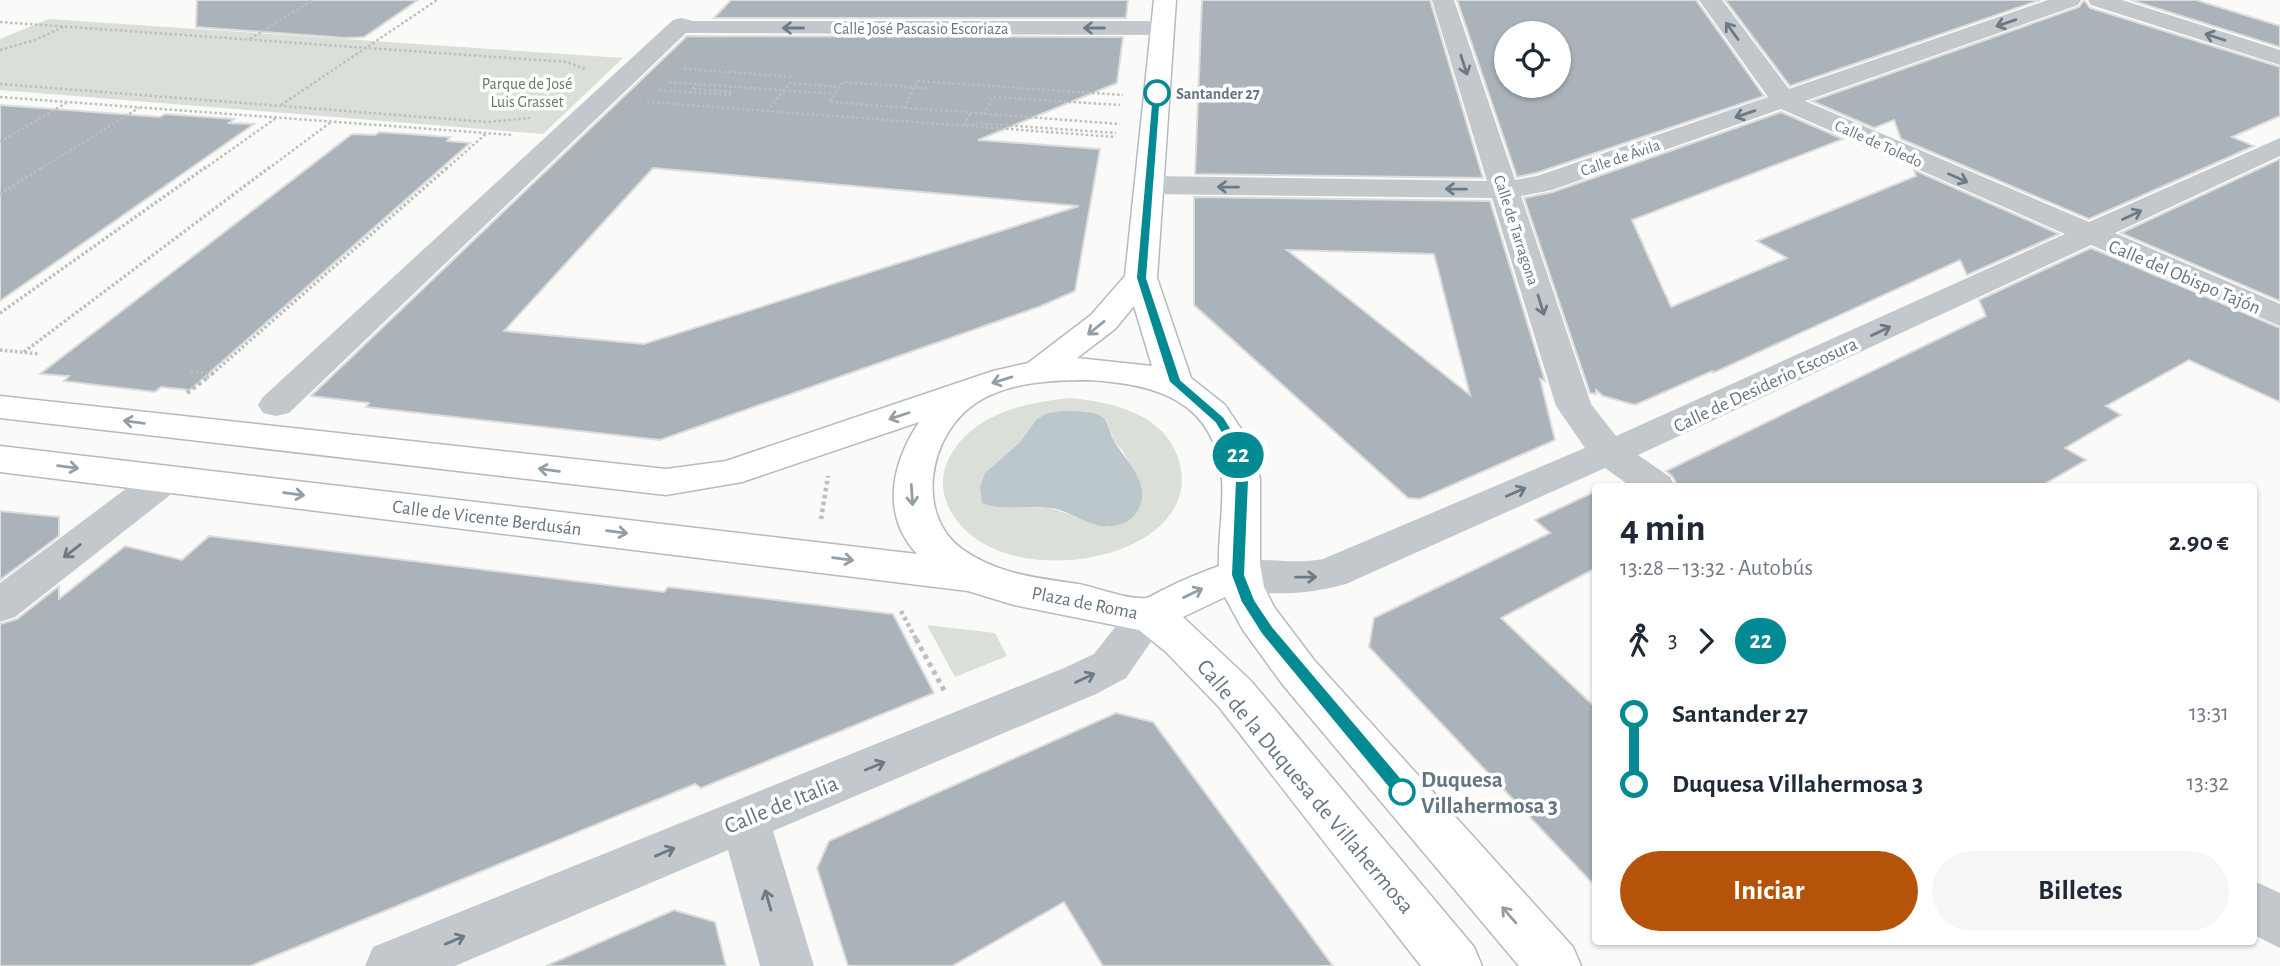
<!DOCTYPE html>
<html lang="es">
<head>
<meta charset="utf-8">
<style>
	body { margin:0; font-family:"Alegreya Sans",sans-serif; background:#f6f6f7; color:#1f2937; height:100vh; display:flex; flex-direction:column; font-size:26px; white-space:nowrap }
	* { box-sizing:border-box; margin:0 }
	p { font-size:23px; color:#747a83 }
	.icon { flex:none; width:38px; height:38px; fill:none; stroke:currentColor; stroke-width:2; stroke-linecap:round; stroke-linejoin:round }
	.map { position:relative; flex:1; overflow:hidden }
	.drawer { position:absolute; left:1592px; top:483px; width:665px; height:462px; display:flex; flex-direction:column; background:#fff; border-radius:7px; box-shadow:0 2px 5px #0004 }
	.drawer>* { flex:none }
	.badge { padding:0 14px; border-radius:23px; font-size:24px; line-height:46px }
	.buttons { position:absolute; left:1494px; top:21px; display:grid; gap:14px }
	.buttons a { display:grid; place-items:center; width:77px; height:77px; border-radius:50%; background:#fff; box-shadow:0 2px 5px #0004; font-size:35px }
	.map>.badge { position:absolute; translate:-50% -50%; box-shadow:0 0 0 4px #fff }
	.legs { display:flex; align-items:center; gap:10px; height:77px; padding:0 28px; font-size:23px }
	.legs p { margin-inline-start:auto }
	.head { display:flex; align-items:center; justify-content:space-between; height:119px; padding:0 28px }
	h1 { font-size:38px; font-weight:600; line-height:52px }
	.cta { display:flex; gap:14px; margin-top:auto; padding:14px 28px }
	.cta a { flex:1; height:80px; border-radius:42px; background:#b45309; color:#fff; font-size:28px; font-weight:600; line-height:80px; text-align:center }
	.cta a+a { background:#f6f6f7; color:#1f2937 }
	ul { padding:0 28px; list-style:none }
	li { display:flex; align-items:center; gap:24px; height:70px; font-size:26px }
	li i { display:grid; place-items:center; width:10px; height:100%; margin:0 9px; background:currentColor }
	li i::after { content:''; width:18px; height:18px; margin:-9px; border:5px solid; border-radius:50%; background:#fff }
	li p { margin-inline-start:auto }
	li:first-child i { background:linear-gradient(#0000 50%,currentColor 0) }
	li:last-child i { background:linear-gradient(currentColor 50%,#0000 0) }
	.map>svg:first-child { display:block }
</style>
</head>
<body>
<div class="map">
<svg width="2280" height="966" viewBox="0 0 2280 966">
	<rect width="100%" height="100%" fill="#fafaf8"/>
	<g fill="#dadfd7" fill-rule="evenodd">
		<path d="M49,19L623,58L543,134L0,90V39Z"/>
		<path d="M1070,398C1109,402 1161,412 1177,455C1216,558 1006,600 953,515C943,500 940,482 946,465C967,415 1021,403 1070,398ZM1064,411L1099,415L1107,421L1114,441L1122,450L1139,480L1109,527L1050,508H1002L985,473L1020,442Z"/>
		<path d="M927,625L995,633L1007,656L955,677Z"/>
	</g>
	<path fill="#bbc7cb" d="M1064,411C1075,411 1091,411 1101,416C1109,421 1109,431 1113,439C1124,460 1153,483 1138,510C1133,520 1123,525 1112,526C1091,529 1072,511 1051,508C1028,505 1005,512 982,503L980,487L985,473L1020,442L1037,419L1048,413Z"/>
	<g fill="#aab3b9" stroke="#dcdcda" stroke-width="2" fill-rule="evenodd">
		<path d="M197,0H418L364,37L346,38L196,27Z"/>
		<path d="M731,0H1128L1126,18H714Z"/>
		<path d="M1202,0H1430L1483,178L1195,174Z"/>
		<path d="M1457,0H1696L1764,96L1536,173L1517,177ZM1507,33H1559V86H1507Z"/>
		<path d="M1725,0H2040L1790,86Z"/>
		<path d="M2084,0L2090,8L2280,67V116L2232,137L2254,146L2089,219L1901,139L1894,120L1874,128L1812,101L2079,7Z"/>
		<path d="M2131,0H2196L2280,26V47Z"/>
		<path d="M687,36L1123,37L1117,83L978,140L1100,149L1075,291L1041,306L660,440L366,407L369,403L311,396ZM653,168L764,178L1079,206L644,344L504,331Z"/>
		<path d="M0,105L160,117L165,114L234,119L229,123L254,124L0,301Z"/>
		<path d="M1781,112L1843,139L1632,220L1671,307L1787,258L1757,241L1916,176L1914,170L2059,234L1967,275L1960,260L1713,373L1712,371L1635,405L1603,396L1596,390V394L1590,393L1524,198L1553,192Z"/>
		<path d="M379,132L450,137L447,141L470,143L190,390L161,387L155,392L64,381L69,376L40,374L352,134L375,135Z"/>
		<path d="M2280,159V301L2121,233Z"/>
		<path d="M1194,197L1490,201L1545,381L1540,379L1555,440L1420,499L1408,498L1194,305ZM1287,250L1434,254L1470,395Z"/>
		<path d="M2091,248L2280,328V402L2189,360L2106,406L2121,415L2065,448L2086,460L2041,486H1678L1672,476L1666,471L1986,316L1979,300Z"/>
		<path d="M1596,491V573L1592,570L1501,618L1596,708V887L1369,647L1374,618L1550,533L1535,520Z"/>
		<path d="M0,511L59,517V536L0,580Z"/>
		<path d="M209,536L664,592L668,587L893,614L934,693L701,788L695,784L250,966H0V624L17,619L59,586V599L125,546L182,560Z"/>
		<path d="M1116,713L1153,722L1333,966H1103L1064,902L952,966H848L817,868L829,841Z"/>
		<path d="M674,910L715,922L726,966H546Z"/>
	</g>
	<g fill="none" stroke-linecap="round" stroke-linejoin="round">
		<defs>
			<path id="major" d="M1154,0H1176L1157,278L1191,378L1225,405L1252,445L1260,479V564L1264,587L1274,607L1314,660L1573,947L1581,966H1519L1283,685L1243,630L1225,597L1183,617L1251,681L1474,947L1482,966H1421L1219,707L1166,652L1139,630L1014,605L968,591L0,472V446L917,554C880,514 892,463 919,422L742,482L666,495L0,418V396L666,469L726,461L993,371L1028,363L1091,315L1125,276ZM1134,306L1152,366L1077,358L1115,329ZM1089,380C1156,384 1215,400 1222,479C1224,508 1218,537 1219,566C1200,573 1182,580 1165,589C1159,591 1152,597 1146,598C1128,600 1096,587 1078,584C1037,578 997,574 962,549C914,514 929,434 976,403C1008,382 1052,380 1089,380Z"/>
		</defs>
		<use href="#major" stroke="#b5babe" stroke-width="3"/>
		<g stroke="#bbbfc2" stroke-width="2.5" stroke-dasharray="2.5 2.5" stroke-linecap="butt">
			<path d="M0,22L567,62L587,70"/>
			<path d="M250,39L313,0"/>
			<path d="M0,50L35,40L63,27"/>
			<path d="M684,69L795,77"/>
			<path d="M669,82L835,94"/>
			<path d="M789,83L840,87"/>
			<path d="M0,84L487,122L530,118"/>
			<path d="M927,88L843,82L829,102L1120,124"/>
			<path d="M659,90L729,95L732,92L692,89L697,84"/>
			<path d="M0,97L512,135"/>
			<path d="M647,102L1116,137"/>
			<path d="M281,105L437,0"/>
			<path d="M904,108L918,81L1123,95"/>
			<path d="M767,111L790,83"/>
			<path d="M984,114L993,97L1120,105"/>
			<path d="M964,125L970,113"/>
			<path d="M972,126L974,123L1116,133"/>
			<path d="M0,142L66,103"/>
			<path d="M40,169L139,108"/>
			<path d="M204,169L276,118"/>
			<path d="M268,169L331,122"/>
			<path d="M446,169L487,133"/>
		</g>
		<g stroke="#bbbfc2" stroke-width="3.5" stroke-dasharray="2.5 2.5" stroke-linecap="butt">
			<path d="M0,194L43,167"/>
			<path d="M0,313L206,167"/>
			<path d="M0,350L40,354"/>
			<path d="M24,352L270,167"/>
			<path d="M191,371L212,374L205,379"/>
			<path d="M212,374L448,167"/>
		</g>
		<g stroke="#bbbfc2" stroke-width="4.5" stroke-dasharray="3.5 3.5" stroke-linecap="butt">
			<path d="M187,393L208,377"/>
			<path d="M821,519L828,476"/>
			<path d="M901,611L917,641"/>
		</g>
		<path stroke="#bbbfc2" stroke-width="5" stroke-dasharray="4.5 4.5" stroke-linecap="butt" d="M916,639L945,692"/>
		<g fill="#c3c8cc" fill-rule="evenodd">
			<path d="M1432,0H1454L1515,180L1537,176L1768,97L1699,0H1722L1789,89L2048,0H2081L2078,5L1805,101L2089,222L2280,138V156L2115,233L2280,304V326L2091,245L1638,455L1670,477L1675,486H1630L1605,468L1346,584C1308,595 1262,597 1223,586L1217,575L1223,564C1255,554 1290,566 1323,559L1585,448L1556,406L1492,198L1149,194L1139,191L1135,185L1139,179L1149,176L1487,181ZM1781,109L2065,234L1616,436L1591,404L1521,196L1552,190Z"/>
			<path d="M2088,0H2122L2280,50V65L2091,5Z"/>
			<path d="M681,18L693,21H1162L1170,23L1174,28L1170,33L1162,35L686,33L289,413L276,416L263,413L258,405L263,397L673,20Z"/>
			<path d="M165,466L179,470L184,479L179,488L15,617L0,622V583L151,470Z"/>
			<path d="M1149,598L1164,603L1170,614L1126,678L1096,694L773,831L814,966H760L728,850L455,966H365L373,947L1064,668L1094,654L1134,603Z"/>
			<path d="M2254,881L2280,893V948L2254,935Z"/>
		</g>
		<use href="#major" fill="#fff" fill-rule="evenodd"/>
	</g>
	<defs><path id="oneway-shaft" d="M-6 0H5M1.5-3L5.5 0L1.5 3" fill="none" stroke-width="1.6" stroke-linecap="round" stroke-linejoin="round" transform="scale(1.75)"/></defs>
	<g stroke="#6a7a87">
		<use href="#oneway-shaft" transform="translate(2006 23) rotate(161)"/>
		<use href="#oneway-shaft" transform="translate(793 28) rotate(180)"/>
		<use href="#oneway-shaft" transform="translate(1094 28) rotate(180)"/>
		<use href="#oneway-shaft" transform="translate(1732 31) rotate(-126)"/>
		<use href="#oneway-shaft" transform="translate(2215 37) rotate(-162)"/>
		<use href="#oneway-shaft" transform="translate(1464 65) rotate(72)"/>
		<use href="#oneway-shaft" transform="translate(1745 114) rotate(161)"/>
		<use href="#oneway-shaft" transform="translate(1958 178) rotate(24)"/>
		<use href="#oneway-shaft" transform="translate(1228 187) rotate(-179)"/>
		<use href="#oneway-shaft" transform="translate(1456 189) rotate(-179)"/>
		<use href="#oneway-shaft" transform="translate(2132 215) rotate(-25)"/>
		<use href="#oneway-shaft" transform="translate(1541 305) rotate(73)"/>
		<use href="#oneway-shaft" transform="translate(1881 331) rotate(-25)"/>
		<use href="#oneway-shaft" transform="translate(1516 492) rotate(-24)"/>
		<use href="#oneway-shaft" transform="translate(72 551) rotate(142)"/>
		<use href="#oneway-shaft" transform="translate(1306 577) rotate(-1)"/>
		<use href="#oneway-shaft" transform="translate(1085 678) rotate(-25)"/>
		<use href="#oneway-shaft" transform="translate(875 766) rotate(-22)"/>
		<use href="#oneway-shaft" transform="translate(665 852) rotate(-23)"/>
		<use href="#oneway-shaft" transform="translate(768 900) rotate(-106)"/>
		<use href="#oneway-shaft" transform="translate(455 940) rotate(-23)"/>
	</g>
	<g stroke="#939fa8">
		<use href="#oneway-shaft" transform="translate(1096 328) rotate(141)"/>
		<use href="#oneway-shaft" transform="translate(1002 380) rotate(163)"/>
		<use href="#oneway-shaft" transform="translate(899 416) rotate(162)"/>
		<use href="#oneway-shaft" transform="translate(134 422) rotate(-173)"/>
		<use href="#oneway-shaft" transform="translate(68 467) rotate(7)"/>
		<use href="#oneway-shaft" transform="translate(549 470) rotate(-173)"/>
		<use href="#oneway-shaft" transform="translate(294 494) rotate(7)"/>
		<use href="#oneway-shaft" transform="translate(912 495) rotate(86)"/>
		<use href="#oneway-shaft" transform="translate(617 532) rotate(7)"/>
		<use href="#oneway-shaft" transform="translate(843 559) rotate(7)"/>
		<use href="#oneway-shaft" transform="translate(1193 593) rotate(-26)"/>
		<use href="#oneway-shaft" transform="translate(1509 915) rotate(-131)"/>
	</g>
	<path fill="#048a93" stroke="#fff" stroke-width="2" d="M1157,90L1161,93L1147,278L1181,380L1224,417L1242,446L1249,480L1245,575L1255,600L1273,627L1408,786L1410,792L1408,797L1402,799L1396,797L1262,635L1241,602L1231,575L1235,480L1229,446L1215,423L1169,382L1136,278L1152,93Z"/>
	<g fill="#fff" stroke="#048a93" stroke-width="3.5">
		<circle cx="1157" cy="93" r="12"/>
		<circle cx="1402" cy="792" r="12"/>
	</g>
	<g text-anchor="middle" stroke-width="7" stroke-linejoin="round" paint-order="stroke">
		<g font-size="16" fill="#657683" stroke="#fff">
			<text x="921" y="34">Calle José Pascasio Escoriaza</text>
			<text transform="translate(1879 143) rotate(24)" y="6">Calle de Toledo</text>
			<text transform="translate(1620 157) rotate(-19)" y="6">Calle de Ávila</text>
			<text transform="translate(1517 230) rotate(72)" y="6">Calle de Tarragona</text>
		</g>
		<g font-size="16" fill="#687a64" stroke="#fff">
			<text x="527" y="89">Parque de José<tspan x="527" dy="18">Luis Grasset</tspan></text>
		</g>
		<g font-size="16" font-weight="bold" fill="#657683" stroke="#fff" text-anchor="start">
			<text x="1176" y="99">Santander 27</text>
		</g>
		<g font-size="19" fill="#657683" stroke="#fff">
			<text transform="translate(2185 276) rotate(23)" y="7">Calle del Obispo Tajón</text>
			<text transform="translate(1765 384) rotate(-25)" y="7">Calle de Desiderio Escosura</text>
			<text transform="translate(487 517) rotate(7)" y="7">Calle de Vicente Berdusán</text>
			<text transform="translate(1085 602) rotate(11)" y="7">Plaza de Roma</text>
		</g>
		<g font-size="23" font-weight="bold" fill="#657683" stroke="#fff" text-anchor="start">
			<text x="1421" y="787">Duquesa<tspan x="1421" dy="26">Villahermosa 3</tspan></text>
		</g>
		<g font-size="23" fill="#657683" stroke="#fff">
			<text transform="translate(1306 786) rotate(50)" y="8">Calle de la Duquesa de Villahermosa</text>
			<text transform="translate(781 804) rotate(-22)" y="8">Calle de Italia</text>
		</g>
	</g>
</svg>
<div class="buttons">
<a><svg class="icon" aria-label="locate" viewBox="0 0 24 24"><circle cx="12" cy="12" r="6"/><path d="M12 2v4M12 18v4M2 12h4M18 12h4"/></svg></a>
</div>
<b class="badge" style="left:1238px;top:455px;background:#048a93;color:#fff">22</b>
<section class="drawer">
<div class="head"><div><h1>4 min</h1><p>13:28 – 13:32 · Autobús</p></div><b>2.90 €</b></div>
<div class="legs"><svg class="icon" aria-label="walk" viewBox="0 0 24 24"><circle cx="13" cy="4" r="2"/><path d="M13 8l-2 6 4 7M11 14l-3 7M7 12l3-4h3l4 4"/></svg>3<svg class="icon" aria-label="forward" viewBox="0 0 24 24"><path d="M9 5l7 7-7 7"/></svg><b class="badge" style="background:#048a93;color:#fff">22</b></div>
<ul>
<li><i style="color:#048a93"></i><b>Santander 27</b><p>13:31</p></li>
<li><i style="color:#048a93"></i><b>Duquesa Villahermosa 3</b><p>13:32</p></li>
</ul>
<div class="cta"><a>Iniciar</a><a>Billetes</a></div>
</section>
</div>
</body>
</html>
